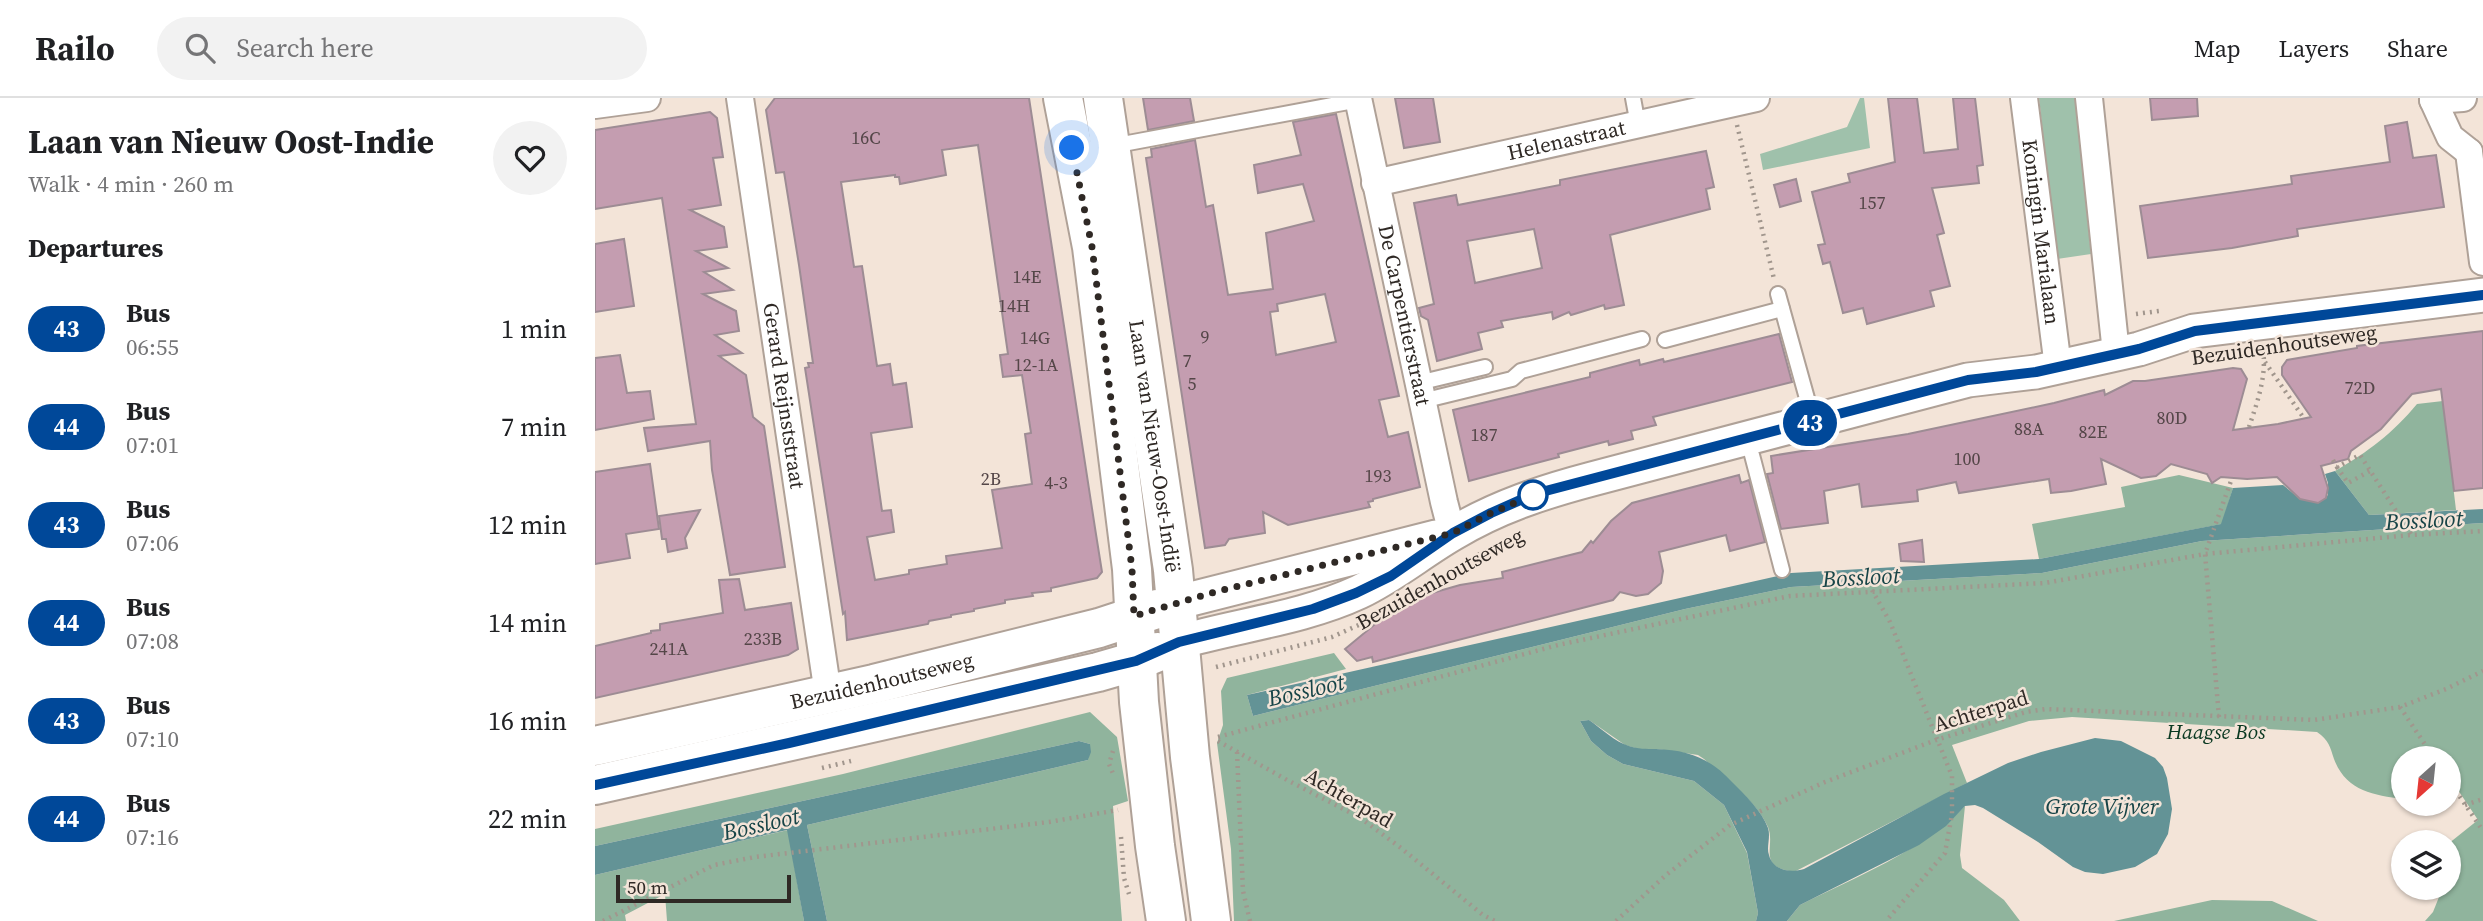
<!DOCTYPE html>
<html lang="en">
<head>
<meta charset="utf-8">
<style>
	body { margin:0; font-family:"Source Serif 4",serif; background:#f2f2f2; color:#202124; height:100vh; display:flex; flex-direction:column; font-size:26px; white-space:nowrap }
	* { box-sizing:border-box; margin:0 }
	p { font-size:23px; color:#757577 }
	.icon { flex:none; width:38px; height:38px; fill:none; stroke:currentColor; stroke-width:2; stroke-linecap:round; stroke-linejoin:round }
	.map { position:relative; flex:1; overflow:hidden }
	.side { display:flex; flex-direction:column; background:#fff; width:595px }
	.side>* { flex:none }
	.badge { padding:0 14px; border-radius:23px; font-size:24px; line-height:46px }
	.needle { width:46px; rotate:207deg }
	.tools { position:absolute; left:1796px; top:648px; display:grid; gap:14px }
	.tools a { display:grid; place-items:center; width:70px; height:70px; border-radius:50%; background:#fff; box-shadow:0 2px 5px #0004; font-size:35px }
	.scale { position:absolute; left:21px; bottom:18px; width:175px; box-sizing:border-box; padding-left:7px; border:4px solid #2f2925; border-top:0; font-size:19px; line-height:24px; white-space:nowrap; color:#2f2925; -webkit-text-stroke:5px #f3e4d8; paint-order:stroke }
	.you { position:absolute; width:35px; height:35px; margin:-18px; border:5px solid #fff; border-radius:50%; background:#1a73e8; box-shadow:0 0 0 10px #1a73e833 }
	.map>.badge { position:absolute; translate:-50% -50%; box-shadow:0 0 0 4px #fff }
	h2 { padding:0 28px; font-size:26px; line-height:63px }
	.round { display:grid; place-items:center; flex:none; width:74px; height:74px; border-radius:37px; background:#f2f2f2 }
	.headline { display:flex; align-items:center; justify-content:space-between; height:119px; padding:0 28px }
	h1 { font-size:33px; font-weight:700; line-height:52px }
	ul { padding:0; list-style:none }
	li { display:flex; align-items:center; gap:21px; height:98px; padding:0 28px }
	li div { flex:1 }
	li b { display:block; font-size:26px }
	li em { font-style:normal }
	li .badge { min-width:77px; font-weight:700; text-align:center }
	header { display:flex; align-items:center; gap:42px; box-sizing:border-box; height:98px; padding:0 35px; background:#fff; border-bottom:2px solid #e0e0e0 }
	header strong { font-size:33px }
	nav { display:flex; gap:38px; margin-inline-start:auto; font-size:24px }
	.search { width:490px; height:63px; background:#f2f2f2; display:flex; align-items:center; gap:18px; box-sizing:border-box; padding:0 24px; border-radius:38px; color:#757577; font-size:26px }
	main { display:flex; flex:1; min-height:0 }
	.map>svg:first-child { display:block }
</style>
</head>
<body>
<header>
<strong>Railo</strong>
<div class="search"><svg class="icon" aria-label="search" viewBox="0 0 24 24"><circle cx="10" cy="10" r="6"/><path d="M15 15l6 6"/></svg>Search here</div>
<nav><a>Map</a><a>Layers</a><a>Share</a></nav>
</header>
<main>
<section class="side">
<div class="headline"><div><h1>Laan van Nieuw Oost-Indie</h1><p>Walk · 4 min · 260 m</p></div><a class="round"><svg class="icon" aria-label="heart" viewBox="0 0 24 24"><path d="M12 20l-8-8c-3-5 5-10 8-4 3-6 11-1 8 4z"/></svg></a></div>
<h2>Departures</h2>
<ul>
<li><span class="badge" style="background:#004899;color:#fff">43</span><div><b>Bus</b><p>06:55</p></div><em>1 min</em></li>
<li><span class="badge" style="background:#004899;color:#fff">44</span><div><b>Bus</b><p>07:01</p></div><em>7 min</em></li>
<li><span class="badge" style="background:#004899;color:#fff">43</span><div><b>Bus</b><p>07:06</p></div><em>12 min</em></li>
<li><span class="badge" style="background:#004899;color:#fff">44</span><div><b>Bus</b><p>07:08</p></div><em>14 min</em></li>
<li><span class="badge" style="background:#004899;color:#fff">43</span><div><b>Bus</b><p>07:10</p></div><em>16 min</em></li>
<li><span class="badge" style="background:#004899;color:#fff">44</span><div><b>Bus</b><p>07:16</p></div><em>22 min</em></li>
</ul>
</section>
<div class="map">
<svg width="1888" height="823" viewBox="0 0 1888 823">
	<rect width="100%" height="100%" fill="#f3e4d8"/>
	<g fill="#9fc1ab">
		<path d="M1265,0H1269L1275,50L1168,72L1165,56L1252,29Z"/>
		<path d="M1444,0H1480L1496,156L1462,161Z"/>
	</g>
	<g fill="#90b49d">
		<path d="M1848,303L1861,412L1774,417L1740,373C1773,354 1798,335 1822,306Z"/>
		<path d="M1584,377L1638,390L1627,426L1444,461L1437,426L1530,409L1526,389Z"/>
		<path d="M1888,425V823H1830L1838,814L1848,789H1853V746L1883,722L1861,689L1853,692V660H1808V701C1778,697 1751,693 1739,661C1735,649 1734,642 1722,634L1477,619L1434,623L1357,647L1372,685L1199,774C1161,769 1181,749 1173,729C1160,701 1131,681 1109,661L1103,657L1062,651L1047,652L1030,647L994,622L985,623L996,643L1012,657L1028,666L1099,683L1129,707L1152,755L1163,815L1161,823H639L636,751L622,645L628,627L626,593L632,580L739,555L751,571L652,597L658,618L1090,511L1196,489L1447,475L1607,443Z"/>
		<path d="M495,614L522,639L533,703L518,708L527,823H232L212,727L493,662L495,646L484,643L0,748V731L248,676Z"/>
		<path d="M1370,708L1365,757L1367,770L1409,802L1425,823H1192L1205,807C1263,778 1325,754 1370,708Z"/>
		<path d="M193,732L209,823H72L70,796L30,817L31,823H0V777Z"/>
		<path d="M1617,802L1677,803L1723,823H1519Z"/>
	</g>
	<g fill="#639396">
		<path d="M1740,373L1774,417L1888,411V425L1607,443L1447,475L1196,489L1090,511L658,618L652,597L1196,475L1444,461L1626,426L1638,390L1688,387L1705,401L1723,405L1733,397V385L1730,376Z"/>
		<path d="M994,622C1006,630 1020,644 1034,648C1043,651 1051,651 1061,651C1093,652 1115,660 1137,684C1150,697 1167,713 1173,730C1176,739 1171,749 1174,757C1178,773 1196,775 1209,771L1349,696L1413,665L1446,654L1500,640L1526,643L1560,660L1568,669L1572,680L1577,711L1573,736L1562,756L1540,769L1508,776L1490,774L1478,769L1443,744L1388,710L1380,707L1370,708L1351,728L1324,747L1205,807L1192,823H1161L1163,815L1152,754L1129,707L1099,683L1028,666L1012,657L996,643L985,623Z"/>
		<path d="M484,643L495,646L496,654L493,662L212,727L232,823H209L192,732L0,777V748Z"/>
	</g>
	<g fill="#c49db0" stroke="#9d8c94" stroke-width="2" fill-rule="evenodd">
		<path d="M180,0H434L500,430L507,474L502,480L456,490V493L437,495L438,498L410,502V505L379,511V513L356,517V519L334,523L333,526L252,542L250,514L248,516L210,270L214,269L213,265H218L204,167L189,74L181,75L171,12ZM383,47L413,256L405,257L408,279L427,277L436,335L430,336L437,386L397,392L407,450L351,458L352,466L314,472V476L280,482L272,439L299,434L296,412L287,413L276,335L317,329L311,285L298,287L295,266L282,268L267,168L259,169L246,84L300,77V79H304L305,86L351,77L347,52Z"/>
		<path d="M548,0H595L599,23L553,32Z"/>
		<path d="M800,0H838L845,44L809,50Z"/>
		<path d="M1293,0H1322L1329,55L1363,51L1358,0H1380L1388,67L1382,68L1384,85L1337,90L1349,135L1342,137L1355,188L1335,193L1339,208L1272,226L1268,210L1248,215L1235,164L1228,166L1223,147L1230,146L1217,94L1255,84L1253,76L1300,64Z"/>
		<path d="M1555,0H1602L1603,18L1557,22Z"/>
		<path d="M115,14L122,20L128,59L118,60L126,107L95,112L129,129L132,149L101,153L133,170L109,174L138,192L108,196L141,213L144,233L120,237L147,255L124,258L151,277L158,319L169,328L190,469L135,477L117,372L115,343L53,353L49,330L101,326L67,100L0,111V32Z"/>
		<path d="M741,16L804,298L784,302L793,339L813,334L825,389L778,401V403L773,404L775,409L693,427L668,414L670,435L634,441L630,447L610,450L551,60L557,59L556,51L600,42L611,109L618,107L633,197L678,191L671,135L719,123L708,86L663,95L659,67L706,57L698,24ZM730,196L741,244L681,257L675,214L683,213L682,206Z"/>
		<path d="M1812,24L1818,60L1841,57L1849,109L1702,131L1703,138L1637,150L1553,160L1545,108L1697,86L1696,78L1795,64L1790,28Z"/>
		<path d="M1111,53L1119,89L1111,91L1115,111L1015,137L1029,207L1010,211L1009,207L976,217L974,214L958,221L957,214L906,223L908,229L883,235L887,251L842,263L833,222L826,218L824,210L839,206L819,105L861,97L863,107L965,87V82ZM939,131L947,170L880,185L872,143Z"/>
		<path d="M1201,81L1206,103L1185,109L1179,87Z"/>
		<path d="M29,141L39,208L0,214V146Z"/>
		<path d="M1888,233V390L1859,393L1846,291L1817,296L1786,331L1756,353L1753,361L1726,368L1733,390L1731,400L1723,405L1705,401L1682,379L1652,381L1626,379L1617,385L1612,376L1576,366L1561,378L1546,380L1506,361L1511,386L1476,393L1456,395L1454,381L1364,395L1361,384L1322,392L1323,403L1267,409L1264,386L1229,393L1233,425L1186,431L1172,376L1178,375L1176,358L1313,336L1459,305L1509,292L1510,297L1538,283H1550L1638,270L1646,271L1652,281L1638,332L1683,326L1716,319L1687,277V269L1692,262L1762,250V248Z"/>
		<path d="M1184,236L1197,284L1058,319L1061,327L1036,333L1038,341L1014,347L1013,343L963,356L964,359L874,383L858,312L995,279V275L1044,262L1045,267L1068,261L1069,264Z"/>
		<path d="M25,257L32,295L55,293L59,321L0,332V260Z"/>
		<path d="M55,366L64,431L31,436L35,460L0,466V374Z"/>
		<path d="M1144,377L1146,385L1154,382L1170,444L1135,453L1131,437L1064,454L1068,473L1066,485L1053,496L1041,498L1025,494L1018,502L778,564L777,559L762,563L750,551L791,517L830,497L865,487L908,480L907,474L987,454L996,443L998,445L1016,423L1037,405Z"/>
		<path d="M105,412L90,440L92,450L73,454L71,441H67L64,418Z"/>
		<path d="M1327,442L1329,464L1306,463L1304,446Z"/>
		<path d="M144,481L150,512L196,505L203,551L193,557L0,600V548L56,535V533L65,532V526L128,515L124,482Z"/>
	</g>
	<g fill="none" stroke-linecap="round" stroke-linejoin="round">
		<defs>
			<g id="service">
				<path d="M1038,0L1043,27"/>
				<path d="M517,48L764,2"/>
				<path d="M1183,196L1218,322"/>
				<path d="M1070,242L1187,211"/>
				<path d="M823,285L890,269"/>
				<path d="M827,303L917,281L926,273L1047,241"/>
				<path d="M1157,357L1187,472"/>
			</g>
			<g id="minor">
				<path id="s1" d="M145,0L233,596"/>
				<path id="s2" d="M763,0L849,404L857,435"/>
				<path id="s3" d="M1429,0L1463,269"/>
				<path d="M1494,0L1521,255"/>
				<path d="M1838,2L1855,39L1874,54"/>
				<path d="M1838,2L1868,0"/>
				<path d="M0,7L52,0"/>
				<path d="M1874,54L1888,164"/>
				<path id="s4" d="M780,85L1161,0"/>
			</g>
			<g id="tertiary">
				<path d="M580,505L841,439"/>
				<path d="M584,544C643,527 708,520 764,494C798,478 826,454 859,435C902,409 948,394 997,381L1373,282L1441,274L1544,251L1599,233L1888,197"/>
			</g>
			<g id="secondary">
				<path d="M468,0L497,149L537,471L544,604L560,748L571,823"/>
				<path id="s5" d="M508,0L578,472L595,659L616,823"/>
				<path id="s6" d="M0,648L279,586L504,530L562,511"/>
				<path d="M0,687L503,574L541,563L563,554"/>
			</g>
		</defs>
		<use href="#service" stroke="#afa197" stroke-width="18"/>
		<use href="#minor" stroke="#afa197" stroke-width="30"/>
		<use href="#tertiary" stroke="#afa197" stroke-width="37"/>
		<use href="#secondary" stroke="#afa197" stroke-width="42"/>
		<g stroke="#a1968d" stroke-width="4.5" stroke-dasharray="2 5" stroke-linecap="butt">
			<path d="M1142,27L1179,181"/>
			<path d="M1541,216L1564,213"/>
			<path d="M1670,264L1708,319"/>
			<path d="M1654,329C1662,305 1672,278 1668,252"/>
			<path d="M1738,362L1742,369L1765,357L1816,436"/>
			<path d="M1742,369L1753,385L1775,373"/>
			<path d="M883,457L912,442"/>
			<path d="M1277,492L1295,524L1357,678V716L1350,755L1291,823"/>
			<path d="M621,569L737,539L777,521"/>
			<path d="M1805,609L1839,660"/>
			<path d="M1624,619L1610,456L1637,380"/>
			<path d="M623,639L963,547L1195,498L1450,485L1610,456L1816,437L1888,433"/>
			<path d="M623,643L692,682L764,719L806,750L888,817L900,823"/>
			<path d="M518,653L514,666L519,678"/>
			<path d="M642,654L648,793L655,823"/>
			<path d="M227,670L256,663"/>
			<path d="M1853,681L1888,733"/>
			<path d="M1870,707L1888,701"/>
			<path d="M526,739L529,780L534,796"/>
			<path d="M8,823L119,767L160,759L454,724L523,712"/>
			<path d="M1021,823L1071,777L1135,727L1230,684L1341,642L1431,614L1451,611L1719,622L1805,609L1851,591L1888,573"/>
		</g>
		<use href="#service" stroke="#fff" stroke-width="14"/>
		<use href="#minor" stroke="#fff" stroke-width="26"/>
		<use href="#tertiary" stroke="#fff" stroke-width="33"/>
		<use href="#secondary" stroke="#fff" stroke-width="38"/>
	</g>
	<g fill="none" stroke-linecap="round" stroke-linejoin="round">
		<defs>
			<path id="line" d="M0,687L194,645L541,563L584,544L718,511L761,495L796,478L858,435L896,415L939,396L1373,282L1441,274L1544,251L1600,233L1888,197"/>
		</defs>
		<use href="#line" stroke="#fff" stroke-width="16"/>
		<use href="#line" stroke="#004899" stroke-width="10"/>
		<path stroke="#2f2925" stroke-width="7" stroke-dasharray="0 12.6" d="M477,50L497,149L537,471L539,518L616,495L858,435L896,415L938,397"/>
	</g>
	<circle fill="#fff" stroke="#004899" stroke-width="3.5" cx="938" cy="397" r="14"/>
	<g text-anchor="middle" stroke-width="5" stroke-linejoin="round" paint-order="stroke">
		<g font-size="18" fill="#544648">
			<text x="271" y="46">16C</text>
			<text x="1277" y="111">157</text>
			<text x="432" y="185">14E</text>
			<text x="419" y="214">14H</text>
			<text x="610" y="245">9</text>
			<text x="440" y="246">14G</text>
			<text x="592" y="269">7</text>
			<text x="441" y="273">12-1A</text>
			<text x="597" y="292">5</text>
			<text x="1765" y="296">72D</text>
			<text x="1577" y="326">80D</text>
			<text x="1434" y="337">88A</text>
			<text x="1498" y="340">82E</text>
			<text x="889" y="343">187</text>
			<text x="1372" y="367">100</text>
			<text x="783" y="384">193</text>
			<text x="396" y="387">2B</text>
			<text x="461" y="391">4-3</text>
			<text x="168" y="547">233B</text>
			<text x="74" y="557">241A</text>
		</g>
		<g font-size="21" fill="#2f2925" stroke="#f3e4d8">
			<text dy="7" stroke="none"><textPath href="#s4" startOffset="196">Helenastraat</textPath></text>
			<text dy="7" stroke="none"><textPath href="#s3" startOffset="135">Koningin Marialaan</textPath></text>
			<text dy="7" stroke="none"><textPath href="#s2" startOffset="222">De Carpentierstraat</textPath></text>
			<text transform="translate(1689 247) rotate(-8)" y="7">Bezuidenhoutseweg</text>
			<text dy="7" stroke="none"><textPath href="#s1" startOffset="301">Gerard Reijnststraat</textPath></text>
			<text dy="7" stroke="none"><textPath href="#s5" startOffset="352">Laan van Nieuw-Oost-Indië</textPath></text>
			<text transform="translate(845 481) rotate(-29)" y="7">Bezuidenhoutseweg</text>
			<text dy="7" stroke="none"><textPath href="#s6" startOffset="294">Bezuidenhoutseweg</textPath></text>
			<text transform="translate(1386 613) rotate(-17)" y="7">Achterpad</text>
			<text transform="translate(754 700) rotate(30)" y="7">Achterpad</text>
		</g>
		<g font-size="21" font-style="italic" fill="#093821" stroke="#f3e4d8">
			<text x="1621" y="641">Haagse Bos</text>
		</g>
		<g font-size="23" font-style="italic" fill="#174447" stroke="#f3e4d8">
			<text transform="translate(1829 422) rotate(-3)" y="8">Bossloot</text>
			<text transform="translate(1266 479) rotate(-3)" y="8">Bossloot</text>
			<text transform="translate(711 592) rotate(-13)" y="8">Bossloot</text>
			<text x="1507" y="716">Grote Vijver</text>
			<text transform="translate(166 726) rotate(-13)" y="8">Bossloot</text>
		</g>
	</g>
</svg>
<div class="tools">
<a><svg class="needle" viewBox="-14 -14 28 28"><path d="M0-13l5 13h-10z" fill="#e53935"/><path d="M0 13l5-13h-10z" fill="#757577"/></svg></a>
<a><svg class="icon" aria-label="layers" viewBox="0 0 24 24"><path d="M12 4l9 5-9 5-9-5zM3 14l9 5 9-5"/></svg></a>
</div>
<div class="scale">50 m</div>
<div class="you" style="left:477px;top:50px"></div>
<b class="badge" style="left:1215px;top:325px;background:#004899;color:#fff">43</b>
</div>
</main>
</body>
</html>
